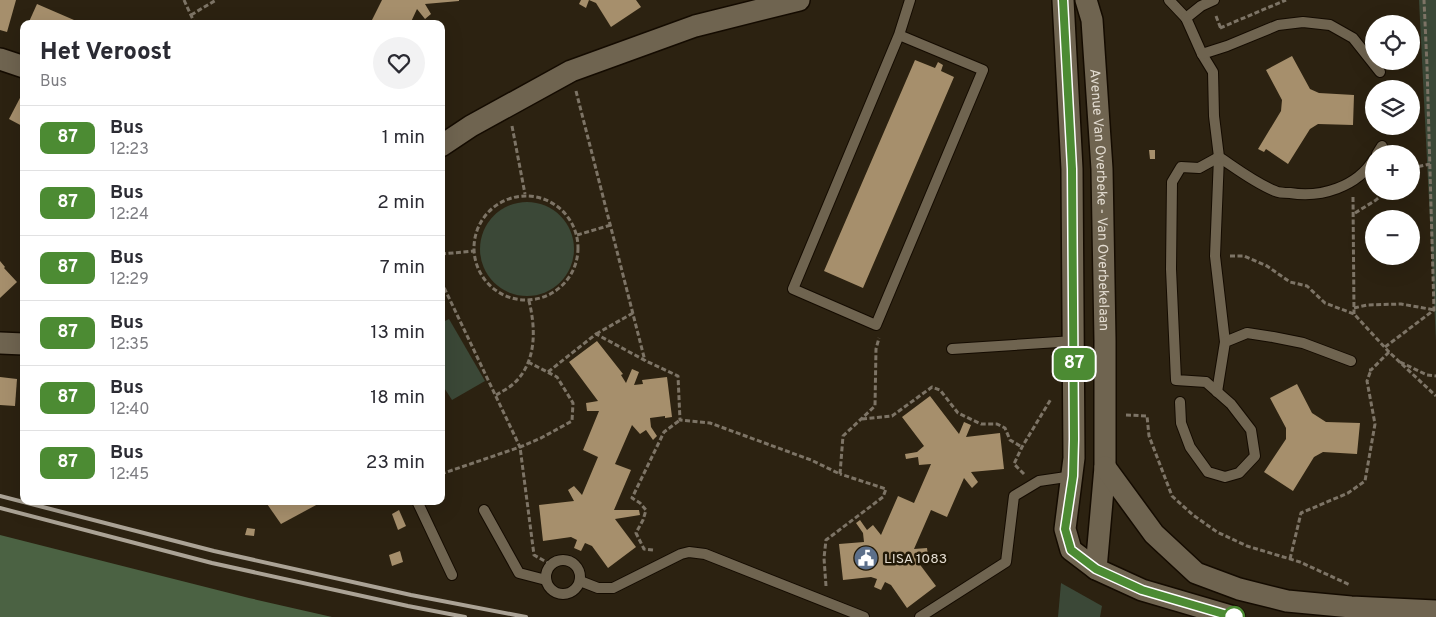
<!DOCTYPE html>
<html lang="en">
<head>
<meta charset="utf-8">
<style>
	body { margin:0; font-family:Overpass,sans-serif; background:#f2f2f3; color:#2b2b33; height:100vh; display:flex; flex-direction:column; font-size:19px; white-space:nowrap }
	* { box-sizing:border-box; margin:0 }
	p { font-size:16px; color:#7c7c81 }
	.icon { flex:none; width:28px; height:28px; fill:none; stroke:currentColor; stroke-width:2; stroke-linecap:round; stroke-linejoin:round }
	.map { position:relative; flex:1; overflow:hidden }
	.drawer { position:absolute; left:20px; top:20px; width:425px; height:485px; display:flex; flex-direction:column; background:#fff; border-radius:10px; box-shadow:0 5px 20px #0002 }
	.drawer>* { flex:none }
	.badge { padding:0 10px; border-radius:8px; font-size:18px; line-height:32px }
	.fabs { position:absolute; left:1365px; top:15px; display:grid; gap:10px }
	.fabs a { display:grid; place-items:center; width:55px; height:55px; border-radius:50%; background:#fff; box-shadow:0 5px 20px #0002; font-size:25px }
	.map>.badge { position:absolute; translate:-50% -50%; box-shadow:0 0 0 2px #fff }
	.round { display:grid; place-items:center; flex:none; width:52px; height:52px; border-radius:26px; background:#f2f2f3 }
	.headline { display:flex; align-items:center; justify-content:space-between; height:85px; padding:0 20px }
	h1 { font-size:24px; font-weight:800; line-height:38px }
	ul { padding:0; list-style:none }
	li { display:flex; align-items:center; gap:15px; height:65px; padding:0 20px; border-top:1px solid #e1e1e2 }
	li div { flex:1 }
	li b { display:block; font-size:19px }
	li em { font-style:normal }
	li .badge { min-width:55px; font-weight:700; text-align:center }
	.map>svg:first-child { display:block }
</style>
</head>
<body>
<div class="map">
<svg width="1436" height="617" viewBox="0 0 1436 617">
	<rect width="100%" height="100%" fill="#2c2211"/>
	<g fill="#3b4837">
		<path d="M1419,0H1436V341Z"/>
		<circle cx="527" cy="249" r="47"/>
		<path d="M449,319L485,381L452,400L441,383V323Z"/>
		<path d="M1061,583L1102,606L1100,617H1058Z"/>
	</g>
	<path fill="#4b6243" d="M0,535L249,598L332,617H0Z"/>
	<g fill="#a68f6c">
		<path d="M0,0H16L7,32L0,30Z"/>
		<path d="M382,0H459V1L425,4L431,14L425,19L417,9L410,24H370Z"/>
		<path d="M581,0H636L641,7L611,27L596,3L589,0L586,8L579,4Z"/>
		<path d="M37,4L74,20L73,24H28Z"/>
		<path d="M1292,56L1310,89L1319,93L1354,95L1353,125L1318,124L1310,129L1288,164L1266,149L1264,152L1258,149L1281,111L1282,100L1266,70Z"/>
		<path d="M915,60L935,68L938,62L943,65L941,71L954,77L863,288L824,271Z"/>
		<path d="M21,96L24,97V127L9,119Z"/>
		<path d="M1149,150H1155V159H1150Z"/>
		<path d="M0,261L5,267L4,268L17,282L0,298Z"/>
		<path d="M597,341L623,374L621,375L626,383L632,369L639,372L634,385L643,384L642,380L667,377L672,417L665,418V416L650,418L651,427L657,436L653,440L646,430L640,434L632,425L615,464L631,470L614,510H639L640,515L615,519L636,547L608,568L592,546L585,543L581,551L574,548L577,540L571,537L543,541L539,505L574,501L568,490L574,486L582,495L598,457L583,450L599,411H587L586,403L598,401L569,362Z"/>
		<path d="M0,377L17,379L15,406L0,405Z"/>
		<path d="M1297,384L1312,413L1326,422L1360,423L1357,454L1323,452L1314,457L1293,491L1264,472L1286,439V428L1270,398Z"/>
		<path d="M930,396L959,434L964,422L971,425L966,437L1000,433L1004,469L971,472L978,482L972,488L964,478L947,517L931,510L914,549L927,548L928,556L915,558L936,586L907,608L891,585L885,582L881,590L874,587L877,579L871,577L843,580L839,544L864,542L863,533L856,523L860,520L867,530L873,525L881,535L898,496L914,503L931,464L919,465L918,457L906,459L905,454L917,452L924,446L902,417Z"/>
		<path d="M265,501H316L318,504L281,524Z"/>
		<path d="M399,510L406,526L398,530L392,514Z"/>
		<path d="M247,528L255,529L254,536L245,535Z"/>
		<path d="M400,551L403,562L392,566L389,555Z"/>
	</g>
	<g fill="none" stroke-linecap="round" stroke-linejoin="round">
		<defs>
			<g id="lane">
				<path d="M1169,0L1186,18"/>
				<path d="M1214,0L1201,6L1186,18L1202,54L1213,72L1214,116L1219,157C1237,169 1255,183 1275,191C1279,193 1285,193 1290,193C1321,198 1357,187 1374,159"/>
				<path d="M899,35L983,70L876,325L793,289L899,35L910,0"/>
				<path d="M1202,54L1227,46L1278,25L1303,22L1330,25L1353,38L1380,72"/>
				<path d="M1377,154L1382,146"/>
				<path d="M1219,157L1215,256L1225,342"/>
				<path d="M952,349L1074,341"/>
				<path d="M1217,392L1225,342L1247,333L1273,337L1303,343L1351,361"/>
				<path d="M1180,402L1181,423L1190,447L1208,472L1225,477L1239,473L1255,456L1251,430L1231,404L1206,382L1176,380L1171,269L1172,182L1181,167L1199,168L1219,157"/>
				<path d="M417,501L452,575"/>
				<path d="M484,510L519,573L546,580"/>
				<circle cx="563" cy="577" r="17"/>
				<path d="M580,581L598,588H613L681,554L689,552L705,554L864,617"/>
				<path d="M920,617L1006,562L1014,496L1039,481L1073,476"/>
			</g>
			<g id="street">
				<path d="M1063,0L1072,169L1074,458L1065,529L1071,550L1096,569L1142,590L1234,617"/>
				<path id="s1" d="M1086,0L1092,20L1102,169L1105,340V467L1096,569"/>
				<path d="M0,59L24,67"/>
				<path d="M441,146L471,126L571,71L695,26L799,0"/>
				<path d="M0,343L24,344"/>
				<path d="M1105,467L1154,534L1196,573L1239,589L1287,601L1351,607L1436,611"/>
			</g>
		</defs>
		<use href="#lane" stroke="#140b00" stroke-width="12"/>
		<use href="#street" stroke="#140b00" stroke-width="24"/>
		<g stroke="#7d7466" stroke-width="3" stroke-dasharray="5 2.5" stroke-linecap="butt">
			<path d="M184,0L195,24"/>
			<path d="M191,15L216,0"/>
			<path d="M1216,16L1221,29"/>
			<path d="M1220,28L1286,0"/>
			<path d="M576,91L645,361"/>
			<path d="M512,126L525,194"/>
			<path d="M1411,168L1430,164"/>
			<circle cx="526" cy="248" r="52"/>
			<path d="M1353,197L1354,314"/>
			<path d="M1355,213L1376,200L1386,191"/>
			<path d="M577,235L611,225"/>
			<path d="M441,254L475,251"/>
			<path d="M1230,256H1244L1267,266L1290,282L1307,286L1325,303L1354,314L1389,352"/>
			<path d="M441,281L520,447L441,474"/>
			<path d="M1354,308L1367,305L1401,304L1435,310"/>
			<path d="M596,334L633,313"/>
			<path d="M1385,347L1434,310L1427,66L1424,0"/>
			<path d="M528,362L557,377L573,403L572,421L541,438L520,447L534,555L548,563"/>
			<path d="M1400,362L1427,375L1436,376"/>
			<path d="M1369,370H1371L1389,352L1436,396"/>
			<path d="M548,372L596,334L646,361L678,376L680,420L710,423L811,460L840,474L843,436L875,406L876,349L879,338"/>
			<path d="M496,395C501,392 507,389 512,385C537,364 536,329 529,301"/>
			<path d="M1126,415L1147,416L1149,436L1172,496L1193,515L1217,532L1247,546L1300,562L1350,585"/>
			<path d="M862,419L892,416L932,387L940,390L958,413L981,424H997L1005,428L1010,440L1022,447"/>
			<path d="M1024,474L1014,464L1022,447L1051,399"/>
			<path d="M653,550L644,549L636,533L643,520L646,510L640,503L632,498L664,432L680,420"/>
			<path d="M1290,559L1301,513L1348,493L1365,481L1375,424L1367,381L1371,370"/>
			<path d="M826,586L824,558L826,540L883,497L886,489L840,474"/>
		</g>
		<use href="#lane" stroke="#6f6450" stroke-width="10"/>
		<use href="#street" stroke="#6f6450" stroke-width="21"/>
		<g stroke="#aba396" stroke-width="4">
			<path d="M0,496L214,551L411,595L526,617"/>
			<path d="M0,508L212,563L408,606L465,617"/>
		</g>
	</g>
	<g fill="none" stroke-linecap="round" stroke-linejoin="round">
		<defs>
			<path id="line" d="M1063,0L1072,169L1074,439L1073,476L1065,529L1071,550L1096,569L1142,590L1234,617"/>
		</defs>
		<use href="#line" stroke="#fff" stroke-width="11"/>
		<use href="#line" stroke="#4c8b33" stroke-width="8"/>
	</g>
	<defs>
		<symbol id="civic-disc" viewBox="-11 -11 22 22"><circle r="9.5" fill="#5c6f8a" stroke="#221907"/><path d="M-.6-6.5H3V-4.5H.6V-3L4-1V1h2V6H-6V1h2V-1L-.6-3ZM-1.2 2.5V6h2.4V2.5Z" fill="#fff"/></symbol>
	</defs>
	<g fill-rule="evenodd">
		<use href="#civic-disc" x="852" y="544" width="28" height="28"/>
	</g>
	<circle fill="#fff" stroke="#4c8b33" stroke-width="2.5" cx="1234" cy="617" r="10"/>
	<g text-anchor="middle" stroke-width="5" stroke-linejoin="round" paint-order="stroke">
		<g font-size="14" fill="#e3dcd1" stroke="#221907">
			<text dy="5" stroke="none"><textPath href="#s1" startOffset="201">Avenue Van Overbeke - Van Overbekelaan</textPath></text>
		</g>
		<g font-size="14" fill="#e3dcd1" stroke="#221907" text-anchor="start">
			<text x="884" y="563">LISA 1083</text>
		</g>
	</g>
</svg>
<div class="fabs">
<a><svg class="icon" aria-label="locate" viewBox="0 0 24 24"><circle cx="12" cy="12" r="6"/><path d="M12 2v4M12 18v4M2 12h4M18 12h4"/></svg></a>
<a><svg class="icon" aria-label="layers" viewBox="0 0 24 24"><path d="M12 4l9 5-9 5-9-5zM3 14l9 5 9-5"/></svg></a>
<a>+</a>
<a>−</a>
</div>
<b class="badge" style="left:1074px;top:364px;background:#4c8b33;color:#fff">87</b>
<section class="drawer">
<div class="headline"><div><h1>Het Veroost</h1><p>Bus</p></div><a class="round"><svg class="icon" aria-label="heart" viewBox="0 0 24 24"><path d="M12 20l-8-8c-3-5 5-10 8-4 3-6 11-1 8 4z"/></svg></a></div>
<ul>
<li><span class="badge" style="background:#4c8b33;color:#fff">87</span><div><b>Bus</b><p>12:23</p></div><em>1 min</em></li>
<li><span class="badge" style="background:#4c8b33;color:#fff">87</span><div><b>Bus</b><p>12:24</p></div><em>2 min</em></li>
<li><span class="badge" style="background:#4c8b33;color:#fff">87</span><div><b>Bus</b><p>12:29</p></div><em>7 min</em></li>
<li><span class="badge" style="background:#4c8b33;color:#fff">87</span><div><b>Bus</b><p>12:35</p></div><em>13 min</em></li>
<li><span class="badge" style="background:#4c8b33;color:#fff">87</span><div><b>Bus</b><p>12:40</p></div><em>18 min</em></li>
<li><span class="badge" style="background:#4c8b33;color:#fff">87</span><div><b>Bus</b><p>12:45</p></div><em>23 min</em></li>
</ul>
</section>
</div>
</body>
</html>
